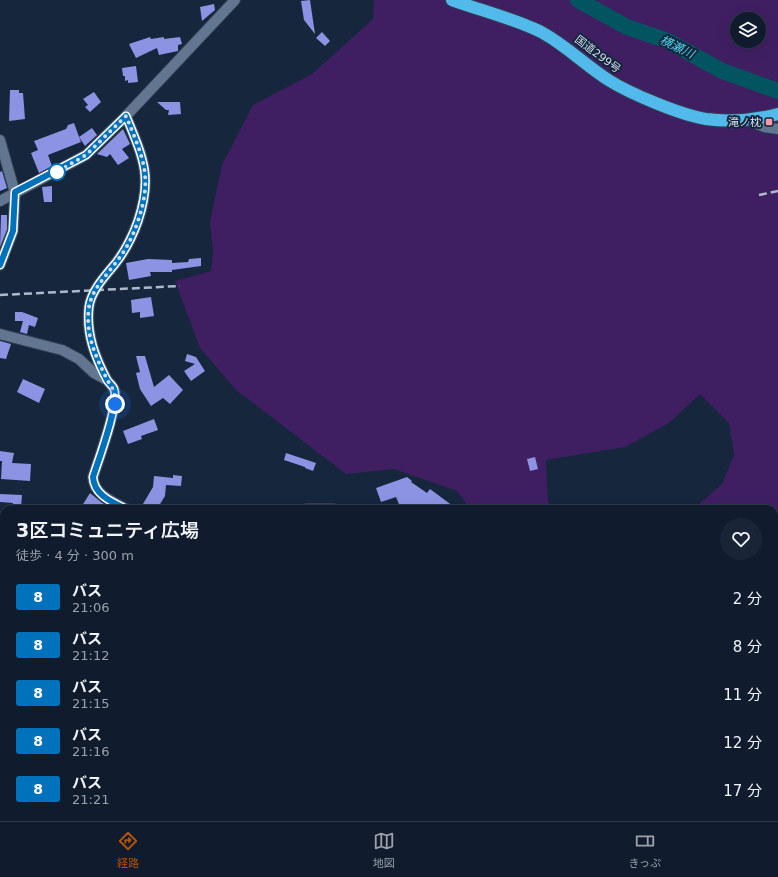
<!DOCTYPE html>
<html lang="ja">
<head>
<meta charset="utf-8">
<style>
	body { margin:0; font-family:"DejaVu Sans","Noto Sans JP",sans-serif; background:#192536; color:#f1f3f6; height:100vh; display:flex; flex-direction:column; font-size:15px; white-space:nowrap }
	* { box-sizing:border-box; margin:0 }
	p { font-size:13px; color:#9ca1aa }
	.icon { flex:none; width:22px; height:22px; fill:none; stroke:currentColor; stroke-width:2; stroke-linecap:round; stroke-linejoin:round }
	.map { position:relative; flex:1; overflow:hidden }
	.details { position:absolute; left:0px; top:505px; width:778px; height:316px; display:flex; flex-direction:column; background:#101c2e; border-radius:12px 12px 0 0; box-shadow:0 4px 16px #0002,0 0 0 1px #303a4a }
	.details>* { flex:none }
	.badge { padding:0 8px; border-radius:3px; font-size:14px; line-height:26px }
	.tools { position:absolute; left:730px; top:12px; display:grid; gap:8px }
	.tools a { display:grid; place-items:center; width:36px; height:36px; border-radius:50%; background:#101c2e; box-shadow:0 4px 16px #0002,0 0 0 1px #303a4a; font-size:20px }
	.you { position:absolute; width:20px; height:20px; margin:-10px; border:3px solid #fff; border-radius:50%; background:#1a73e8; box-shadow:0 0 0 6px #1a73e833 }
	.map>.badge { position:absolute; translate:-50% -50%; box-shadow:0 0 0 2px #fff }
	.round { display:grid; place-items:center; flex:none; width:42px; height:42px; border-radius:21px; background:#192536 }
	.head { display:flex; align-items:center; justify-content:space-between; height:68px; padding:0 16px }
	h1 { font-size:19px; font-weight:600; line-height:30px }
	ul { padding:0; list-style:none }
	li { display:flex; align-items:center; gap:12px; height:48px; padding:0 16px }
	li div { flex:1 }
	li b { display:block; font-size:15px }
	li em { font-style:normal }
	li .badge { min-width:44px; font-weight:700; text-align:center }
	.tab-bar { display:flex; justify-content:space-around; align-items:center; height:56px; border-top:1px solid #303a4a; background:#101c2e; font-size:11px; color:#9ca1aa }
	.tab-bar a { display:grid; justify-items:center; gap:2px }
	.tab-bar .active { color:#b45309 }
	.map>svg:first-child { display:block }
</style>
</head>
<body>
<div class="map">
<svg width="778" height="821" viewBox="0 0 778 821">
	<rect width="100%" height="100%" fill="#15263d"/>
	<g fill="#3f1f62" fill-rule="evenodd">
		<path d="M374,0H778V821H302L299,817H774V509H693L722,484L734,455L729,423L700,394L669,423L625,447L546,460L548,502L558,509H470L457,491L394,469L346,474L236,390L200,348L175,281L211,271L213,251L210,222L222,165L253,105L312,74L373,19ZM737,19H759V41H737Z"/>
		<path d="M0,716H4V759L0,758Z"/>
	</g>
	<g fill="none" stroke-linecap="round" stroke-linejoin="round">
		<g stroke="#025560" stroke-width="2.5">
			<path d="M0,563L4,565"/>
			<path d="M169,817L186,821"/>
			<path d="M133,821L137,818L152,817"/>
		</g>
		<path stroke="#025560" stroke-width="16" d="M578,0L627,27L668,41L722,71L778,91"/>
	</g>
	<g fill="#8c93e3">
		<path d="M310,0L315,34L304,20L301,1Z"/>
		<path d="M214,4L215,10L202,21L200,7Z"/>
		<path d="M322,32L330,41L325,46L316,38Z"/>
		<path d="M150,37L151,39L164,37V39L180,37L182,44L178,45V51L159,55L157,48L136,58L129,44Z"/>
		<path d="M136,66L138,82L128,83V80L125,81V76H123L122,68Z"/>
		<path d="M10,90H19V93H23L25,119L9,121Z"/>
		<path d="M94,92L101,102L90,112L85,107L88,105L83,99Z"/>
		<path d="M157,102H180L181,114L168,115L169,110H166Z"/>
		<path d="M74,123L81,142L48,155L52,166L39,173L31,153L38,150L34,141L66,129L68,125Z"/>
		<path d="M92,128L97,135L85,146L79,137Z"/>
		<path d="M123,129L130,144L122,149L129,158L118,165L110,154L107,157L97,154Z"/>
		<path d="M2,171L7,188L0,191V172Z"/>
		<path d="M52,186V202H44L42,187Z"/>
		<path d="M1,215H7V230L0,247Z"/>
		<path d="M201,258V266L172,270V272H150L151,276L129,280L126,263L148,259L172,260V263L188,262L189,259Z"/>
		<path d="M151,297L154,316L140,318V312L132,313L131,300Z"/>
		<path d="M15,312H22L38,318L35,327L29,325L27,334L20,332L23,321H15Z"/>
		<path d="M0,341L11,344L6,359L0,358Z"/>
		<path d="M187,354L196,357L205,371L191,381L184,371L195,364L185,361Z"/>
		<path d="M136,356H145L154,387L169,375L183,390L170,404L163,398L151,406L140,389L136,373L140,372Z"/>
		<path d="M23,379L45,389L39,403L17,392Z"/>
		<path d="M154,419L158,430L141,436L142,439L128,444L123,431Z"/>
		<path d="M0,451L14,453L12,463L31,464L30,481L1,479L2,461H0Z"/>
		<path d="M286,453L316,463L313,471L305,468V467L284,460Z"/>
		<path d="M535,457L538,469L530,471L527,459Z"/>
		<path d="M173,475L182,476L181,486L166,485L165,496L157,509H140L153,487L154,476L173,478Z"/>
		<path d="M407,477L412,481L411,482L427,493L430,489L457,509H401L396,497L381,502L376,488Z"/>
		<path d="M90,493L101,502L112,509H80Z"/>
		<path d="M0,494L22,495L21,509H12L13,503L0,502Z"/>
	</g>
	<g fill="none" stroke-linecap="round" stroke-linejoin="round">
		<defs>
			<g id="minor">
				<path d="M126,116C143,157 153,177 138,221C132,238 126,250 115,264C105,276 91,291 89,307C86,334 95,357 107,380C109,383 113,386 114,389C120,403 98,461 93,477C94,495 112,501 126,509"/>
				<path d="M747,120L764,127L778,129"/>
				<path d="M0,140L15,193L13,231L0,265"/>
				<path d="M0,201L86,155L126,116L235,0"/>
				<path d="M0,334L62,350L79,359L94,373L107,380"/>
				<path d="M307,509H333"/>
				<path d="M0,620L4,626"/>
				<path d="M155,821L157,817"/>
			</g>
			<path id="highway" d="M452,0C479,10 519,20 543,33C568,47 586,66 610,81C631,94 681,115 706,119C729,122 755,120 778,114"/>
		</defs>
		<use href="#minor" stroke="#334053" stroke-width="12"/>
		<use href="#highway" stroke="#334053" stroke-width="14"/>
		<use href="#minor" stroke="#627691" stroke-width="10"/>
		<use href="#highway" stroke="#52b9eb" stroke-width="12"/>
		<g stroke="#adbaca" stroke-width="2.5" stroke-dasharray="8 4" stroke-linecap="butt">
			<path d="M759,195L778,191"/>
			<path d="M0,295L180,286"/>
		</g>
	</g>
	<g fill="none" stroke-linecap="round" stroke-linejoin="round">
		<defs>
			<path id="line" d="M0,265L13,231L15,192L86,155L126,116C143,158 153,176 138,221C132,238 126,250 115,264C105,276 91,291 89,307C86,334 95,357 107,380C109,383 113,386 114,389C120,403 98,461 93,477C94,495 112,502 126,509"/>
		</defs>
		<use href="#line" stroke="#fff" stroke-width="9"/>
		<use href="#line" stroke="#0072bc" stroke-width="6"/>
		<path stroke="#d2ddec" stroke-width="4" stroke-dasharray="0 7.2" d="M57,172L55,173L86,155L126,116C143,158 153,176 138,221C133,236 127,248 117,261C107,275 92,289 89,307C85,333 95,356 107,379C113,391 115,388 115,404"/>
	</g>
	<rect fill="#f49aa5" stroke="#15263d" stroke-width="1.5" x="765" y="118" width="8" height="8" rx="2"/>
	<circle fill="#fff" stroke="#0072bc" stroke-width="2" cx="57" cy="172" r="8"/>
	<g text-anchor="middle" stroke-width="4" stroke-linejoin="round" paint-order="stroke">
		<g font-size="11" fill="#d2ddec" stroke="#15263d">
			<text transform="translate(598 54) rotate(37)" y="4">国道299号</text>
		</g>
		<g font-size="11" fill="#d2ddec" stroke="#15263d" text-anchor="end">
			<text x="761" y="126">滝ノ枕</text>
		</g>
		<g font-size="12" font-style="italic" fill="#4dd4e8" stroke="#15263d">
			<text transform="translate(677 47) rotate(26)" y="4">横瀬川</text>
		</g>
	</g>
</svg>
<div class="tools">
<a><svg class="icon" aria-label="layers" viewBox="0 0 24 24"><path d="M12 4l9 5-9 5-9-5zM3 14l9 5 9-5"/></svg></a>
</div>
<div class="you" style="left:115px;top:404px"></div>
<section class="details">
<div class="head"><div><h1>3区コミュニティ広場</h1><p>徒歩 · 4 分 · 300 m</p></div><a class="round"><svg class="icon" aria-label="heart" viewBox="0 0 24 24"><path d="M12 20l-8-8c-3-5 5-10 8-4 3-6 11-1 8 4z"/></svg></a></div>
<ul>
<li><span class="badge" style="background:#0072bc;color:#fff">8</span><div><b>バス</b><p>21:06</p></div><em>2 分</em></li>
<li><span class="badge" style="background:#0072bc;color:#fff">8</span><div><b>バス</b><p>21:12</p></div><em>8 分</em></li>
<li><span class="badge" style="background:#0072bc;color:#fff">8</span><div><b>バス</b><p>21:15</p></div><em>11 分</em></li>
<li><span class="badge" style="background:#0072bc;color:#fff">8</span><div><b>バス</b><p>21:16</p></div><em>12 分</em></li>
<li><span class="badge" style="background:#0072bc;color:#fff">8</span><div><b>バス</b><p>21:21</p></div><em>17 分</em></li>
</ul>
</section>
</div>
<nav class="tab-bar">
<a class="active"><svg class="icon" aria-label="directions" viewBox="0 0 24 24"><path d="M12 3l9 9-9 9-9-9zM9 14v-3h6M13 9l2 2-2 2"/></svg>経路</a>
<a><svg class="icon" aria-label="map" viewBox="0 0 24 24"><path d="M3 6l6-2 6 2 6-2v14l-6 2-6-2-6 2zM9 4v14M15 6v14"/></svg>地図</a>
<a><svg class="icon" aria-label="tickets" viewBox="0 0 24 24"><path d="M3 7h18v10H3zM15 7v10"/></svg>きっぷ</a>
</nav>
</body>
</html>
